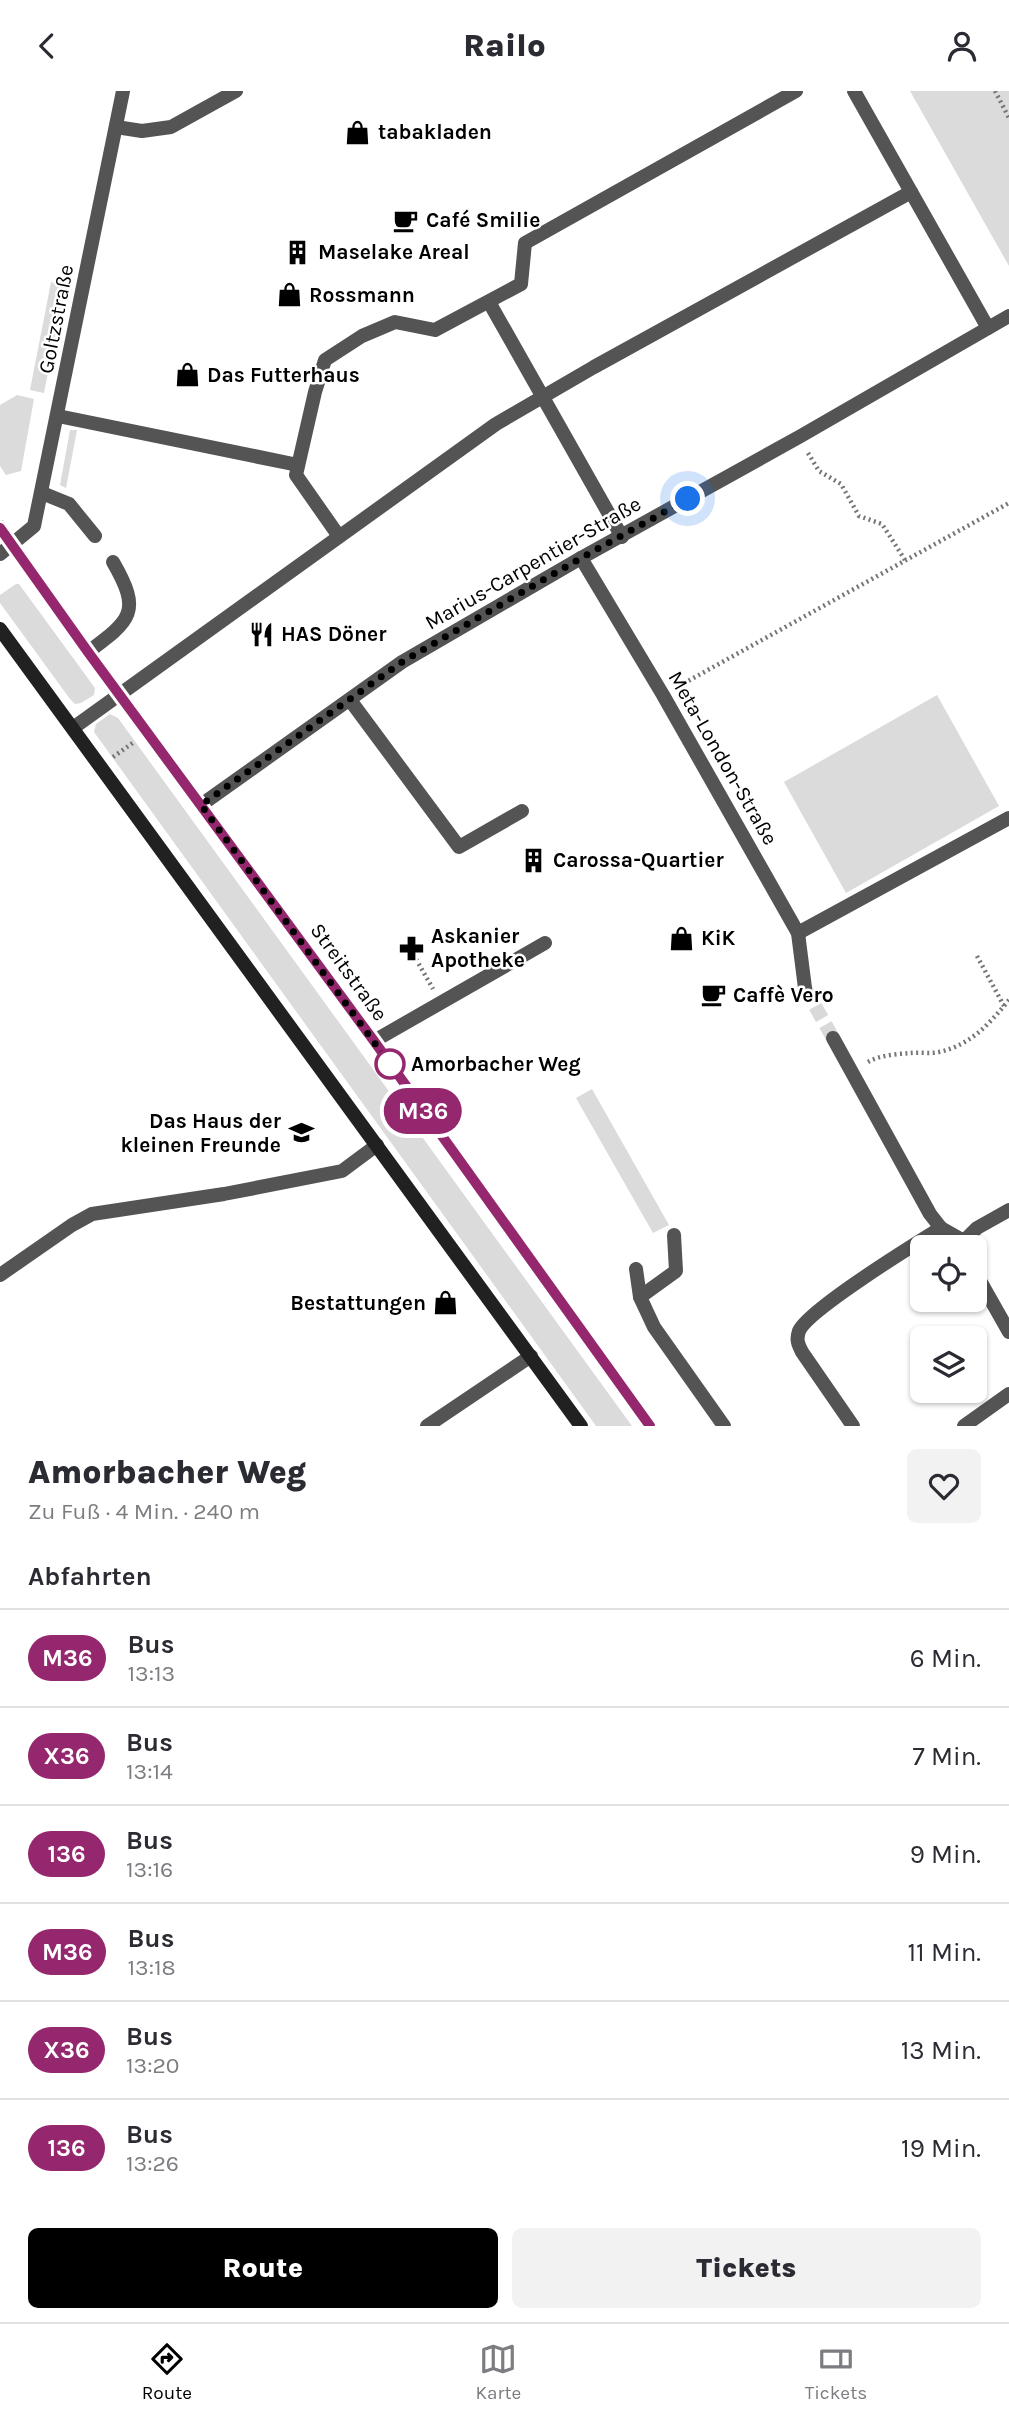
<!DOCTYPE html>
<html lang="de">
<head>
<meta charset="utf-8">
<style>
	body { margin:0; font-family:Karla,sans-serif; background:#f2f2f3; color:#2b2b33; height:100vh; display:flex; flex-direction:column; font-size:26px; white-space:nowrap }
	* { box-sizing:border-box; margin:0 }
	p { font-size:23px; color:#7c7c81 }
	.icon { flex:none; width:38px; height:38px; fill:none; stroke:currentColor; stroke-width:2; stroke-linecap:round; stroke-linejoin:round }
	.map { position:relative; height:1335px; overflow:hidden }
	.details { display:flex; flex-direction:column; background:#fff; flex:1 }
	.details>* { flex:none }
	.badge { padding:0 14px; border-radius:23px; font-size:24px; line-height:46px }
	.tools { position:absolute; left:910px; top:1144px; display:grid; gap:14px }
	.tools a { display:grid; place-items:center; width:77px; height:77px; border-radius:10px; background:#fff; box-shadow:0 2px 5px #0004; font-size:35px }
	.you { position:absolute; width:35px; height:35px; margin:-18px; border:5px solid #fff; border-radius:50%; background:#1a73e8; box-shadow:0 0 0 10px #1a73e833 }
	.map>.badge { position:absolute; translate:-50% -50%; box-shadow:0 0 0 4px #fff }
	h2 { padding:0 28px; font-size:26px; line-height:63px }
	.round { display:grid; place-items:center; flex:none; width:74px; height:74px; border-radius:10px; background:#f2f2f3 }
	.head { display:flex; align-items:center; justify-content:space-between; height:119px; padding:0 28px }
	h1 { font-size:33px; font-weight:800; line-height:52px }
	.cta { display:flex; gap:14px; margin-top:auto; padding:14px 28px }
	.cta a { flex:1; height:80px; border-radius:10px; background:#000; color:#fff; font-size:28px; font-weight:800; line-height:80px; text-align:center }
	.cta a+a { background:#f2f2f3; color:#2b2b33 }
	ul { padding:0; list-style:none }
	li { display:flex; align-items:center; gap:21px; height:98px; padding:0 28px; border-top:2px solid #e1e1e2 }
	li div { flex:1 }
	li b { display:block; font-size:26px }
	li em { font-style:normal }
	li .badge { min-width:77px; font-weight:700; text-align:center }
	header { display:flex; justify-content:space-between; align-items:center; height:91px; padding:0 28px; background:#fff; font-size:32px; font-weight:800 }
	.menu { display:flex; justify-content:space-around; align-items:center; height:98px; border-top:2px solid #e1e1e2; background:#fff; font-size:19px; color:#7c7c81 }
	.menu a { display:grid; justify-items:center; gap:4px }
	.menu .current { color:#000 }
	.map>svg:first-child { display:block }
</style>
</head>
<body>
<header><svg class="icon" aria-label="back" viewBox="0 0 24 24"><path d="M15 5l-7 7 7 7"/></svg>Railo<svg class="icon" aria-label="person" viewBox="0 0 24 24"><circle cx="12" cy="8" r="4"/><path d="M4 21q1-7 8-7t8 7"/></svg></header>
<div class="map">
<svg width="1009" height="1335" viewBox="0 0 1009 1335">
	<rect width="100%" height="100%" fill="#fff"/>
	<g fill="#dbdbdb">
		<path d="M910,0H1009V175Z"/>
		<path d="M51,191L65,195L44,302L30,299Z"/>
		<path d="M17,304L34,308L21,380L6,384L0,375V314Z"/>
		<path d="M70,339H77L66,397L60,394Z"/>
		<path d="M16,493H19L95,597L94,604L81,612L75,613L70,608L0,512V504Z"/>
		<path d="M937,604L999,715L846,802L784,691Z"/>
		<path d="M110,623L118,627L632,1335H596L94,641L96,633Z"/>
		<path d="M592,998L669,1134L653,1142L576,1007Z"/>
	</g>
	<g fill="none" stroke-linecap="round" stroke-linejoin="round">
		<path stroke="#d9d9d9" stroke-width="14" stroke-dasharray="14 7" stroke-linecap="butt" d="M805,897L833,947"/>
		<g stroke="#767676" stroke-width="4.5" stroke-dasharray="2 3.5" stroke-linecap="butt">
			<path d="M995,0L1009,27"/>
			<path d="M808,362L819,380L841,393L859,425L882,433L905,469"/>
			<path d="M679,595L1009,412"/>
			<path d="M113,666L134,651"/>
			<path d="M977,865L1004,915"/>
			<path d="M416,868L433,898"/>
			<path d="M868,971C880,964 897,963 911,962C920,961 930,963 939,961C971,954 989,933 1009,909"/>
		</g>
		<g stroke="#545454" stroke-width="14">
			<path d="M854,0L988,237"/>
			<path d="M489,211L622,446"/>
			<path d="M58,325L298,374"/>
			<path d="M42,402L69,413L95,445"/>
			<path d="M338,444L296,384L315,301L325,269L362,245L395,231L435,239L521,193L525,152L796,0"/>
			<path d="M88,561C131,529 142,521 113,471"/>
			<path d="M350,609L459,756L522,720"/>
			<path d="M73,637L496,333L594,276L911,101"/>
			<path d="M798,842L1009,727"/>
			<path d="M374,950L545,852"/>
			<path d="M636,1178L640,1206L654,1236L724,1335"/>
			<path d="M640,1206L676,1180L674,1144"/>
			<path d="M853,1335L802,1261C798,1253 796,1249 799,1240C808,1219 915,1153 941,1137"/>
			<path d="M964,1335L1009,1303"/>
		</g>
		<g stroke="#545454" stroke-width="14">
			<path d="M116,36L142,40L171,36L236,0"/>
			<path d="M0,463L34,435L123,0"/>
			<path d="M581,467L663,604L798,842L805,897"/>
			<path d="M201,714L402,571L581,467L799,346L1009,225"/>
			<path d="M833,947L930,1123L941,1137L964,1150"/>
			<path d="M965,1157L964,1150L977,1137L1009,1119"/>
			<path d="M975,1181L1009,1241"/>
			<path d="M0,1184L72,1134L92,1123L224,1103L342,1080L377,1054"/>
			<path d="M427,1335L531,1265"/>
		</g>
		<g stroke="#212121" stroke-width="14">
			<path d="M0,436L88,561L374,950L650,1335"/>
			<path d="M0,538L581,1335"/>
		</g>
	</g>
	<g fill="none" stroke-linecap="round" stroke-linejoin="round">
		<defs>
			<path id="line" d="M0,437L88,561L374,950L650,1335"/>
		</defs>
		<use href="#line" stroke="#fff" stroke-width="16"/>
		<use href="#line" stroke="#95276e" stroke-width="10"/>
		<path stroke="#000" stroke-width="7" stroke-dasharray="0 12.6" d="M390,973L201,714L402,571L581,467L688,408"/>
	</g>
	<defs>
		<symbol id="shop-bare" viewBox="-9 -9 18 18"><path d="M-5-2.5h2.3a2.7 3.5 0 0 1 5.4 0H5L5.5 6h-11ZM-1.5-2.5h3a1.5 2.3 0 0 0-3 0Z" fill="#000" stroke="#fff" stroke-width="2.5" paint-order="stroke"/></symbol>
		<symbol id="cafe-bare" viewBox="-9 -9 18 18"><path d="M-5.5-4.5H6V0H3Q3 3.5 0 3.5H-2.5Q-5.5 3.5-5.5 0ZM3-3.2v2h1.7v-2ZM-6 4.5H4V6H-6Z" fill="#000" stroke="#fff" stroke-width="2.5" paint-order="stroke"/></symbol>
		<symbol id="building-bare" viewBox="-9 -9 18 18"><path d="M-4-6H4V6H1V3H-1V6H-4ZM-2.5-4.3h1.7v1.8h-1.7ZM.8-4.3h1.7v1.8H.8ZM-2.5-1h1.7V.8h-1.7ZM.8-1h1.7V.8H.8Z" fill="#000" stroke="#fff" stroke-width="2.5" paint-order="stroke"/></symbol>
		<symbol id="restaurant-bare" viewBox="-9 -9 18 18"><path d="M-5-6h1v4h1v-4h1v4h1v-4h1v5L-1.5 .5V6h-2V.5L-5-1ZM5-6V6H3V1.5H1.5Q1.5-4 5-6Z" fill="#000" stroke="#fff" stroke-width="2.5" paint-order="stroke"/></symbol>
		<symbol id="pharmacy-bare" viewBox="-9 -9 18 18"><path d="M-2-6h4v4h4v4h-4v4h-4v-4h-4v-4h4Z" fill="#000" stroke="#fff" stroke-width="2.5" paint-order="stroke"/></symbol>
		<symbol id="school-bare" viewBox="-9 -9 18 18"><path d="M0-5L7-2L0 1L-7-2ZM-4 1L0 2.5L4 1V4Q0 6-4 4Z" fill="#000" stroke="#fff" stroke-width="2.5" paint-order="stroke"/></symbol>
	</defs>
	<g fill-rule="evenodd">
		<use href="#shop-bare" x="340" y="24" width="35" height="35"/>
		<use href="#cafe-bare" x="388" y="112" width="35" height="35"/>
		<use href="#building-bare" x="280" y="144" width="35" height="35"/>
		<use href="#shop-bare" x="272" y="186" width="35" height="35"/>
		<use href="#shop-bare" x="170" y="266" width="35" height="35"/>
		<use href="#restaurant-bare" x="244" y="526" width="35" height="35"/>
		<use href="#building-bare" x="516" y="752" width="35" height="35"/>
		<use href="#shop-bare" x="664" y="830" width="35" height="35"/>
		<use href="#pharmacy-bare" x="394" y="840" width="35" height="35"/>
		<use href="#cafe-bare" x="696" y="886" width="35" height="35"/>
		<use href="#school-bare" x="284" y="1024" width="35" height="35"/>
		<use href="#shop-bare" x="428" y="1194" width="35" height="35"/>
	</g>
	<circle fill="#fff" stroke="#95276e" stroke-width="3.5" cx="390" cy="973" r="14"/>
	<g text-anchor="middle" stroke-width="5" stroke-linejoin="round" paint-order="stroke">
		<g font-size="21" font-weight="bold" fill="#000" stroke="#fff" text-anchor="start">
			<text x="378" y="48">tabakladen</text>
			<text x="426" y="136">Café Smilie</text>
			<text x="318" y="168">Maselake Areal</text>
			<text x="309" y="211">Rossmann</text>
			<text x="207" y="291">Das Futterhaus</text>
			<text x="281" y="550">HAS Döner</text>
			<text x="553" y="776">Carossa-Quartier</text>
			<text x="431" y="852">Askanier<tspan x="431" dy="24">Apotheke</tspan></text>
			<text x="701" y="854">KiK</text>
			<text x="733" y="911">Caffè Vero</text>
			<text x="281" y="1037" text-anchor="end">Das Haus der<tspan x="281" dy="24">kleinen Freunde</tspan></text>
			<text x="426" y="1219" text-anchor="end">Bestattungen</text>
		</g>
		<g font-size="21" fill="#000" stroke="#fff">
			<text transform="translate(56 228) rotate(-79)" y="7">Goltzstraße</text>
			<text transform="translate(533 472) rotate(-30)" y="7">Marius-Carpentier-Straße</text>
			<text transform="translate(723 667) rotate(60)" y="7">Meta-London-Straße</text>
			<text transform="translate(349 881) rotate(54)" y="7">Streitstraße</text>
		</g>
		<g font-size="21" font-weight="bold" fill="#000" stroke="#fff" text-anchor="start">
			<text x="411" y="980">Amorbacher Weg</text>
		</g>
	</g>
</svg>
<div class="tools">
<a><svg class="icon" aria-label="locate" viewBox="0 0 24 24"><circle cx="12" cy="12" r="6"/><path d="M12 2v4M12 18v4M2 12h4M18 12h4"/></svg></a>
<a><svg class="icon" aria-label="layers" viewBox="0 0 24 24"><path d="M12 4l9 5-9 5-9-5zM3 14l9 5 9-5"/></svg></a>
</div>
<div class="you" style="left:688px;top:408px"></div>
<b class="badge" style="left:423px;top:1020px;background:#95276e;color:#fff">M36</b>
</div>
<section class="details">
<div class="head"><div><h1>Amorbacher Weg</h1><p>Zu Fuß · 4 Min. · 240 m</p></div><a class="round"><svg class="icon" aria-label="heart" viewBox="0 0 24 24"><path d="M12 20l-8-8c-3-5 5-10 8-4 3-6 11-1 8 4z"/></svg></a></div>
<h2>Abfahrten</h2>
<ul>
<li><span class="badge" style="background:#95276e;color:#fff">M36</span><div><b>Bus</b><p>13:13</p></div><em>6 Min.</em></li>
<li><span class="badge" style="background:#95276e;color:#fff">X36</span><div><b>Bus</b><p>13:14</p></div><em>7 Min.</em></li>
<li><span class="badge" style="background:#95276e;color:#fff">136</span><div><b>Bus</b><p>13:16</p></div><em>9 Min.</em></li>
<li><span class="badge" style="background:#95276e;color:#fff">M36</span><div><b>Bus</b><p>13:18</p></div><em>11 Min.</em></li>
<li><span class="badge" style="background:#95276e;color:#fff">X36</span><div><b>Bus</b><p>13:20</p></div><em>13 Min.</em></li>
<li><span class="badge" style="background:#95276e;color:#fff">136</span><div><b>Bus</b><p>13:26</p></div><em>19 Min.</em></li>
</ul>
<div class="cta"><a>Route</a><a>Tickets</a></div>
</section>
<nav class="menu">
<a class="current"><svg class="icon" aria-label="directions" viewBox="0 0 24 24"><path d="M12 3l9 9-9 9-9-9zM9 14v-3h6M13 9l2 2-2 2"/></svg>Route</a>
<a><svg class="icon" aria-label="map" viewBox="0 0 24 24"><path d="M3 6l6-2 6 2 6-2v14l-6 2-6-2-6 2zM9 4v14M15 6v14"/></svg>Karte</a>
<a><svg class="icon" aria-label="tickets" viewBox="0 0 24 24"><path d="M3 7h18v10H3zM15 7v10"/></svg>Tickets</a>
</nav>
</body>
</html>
